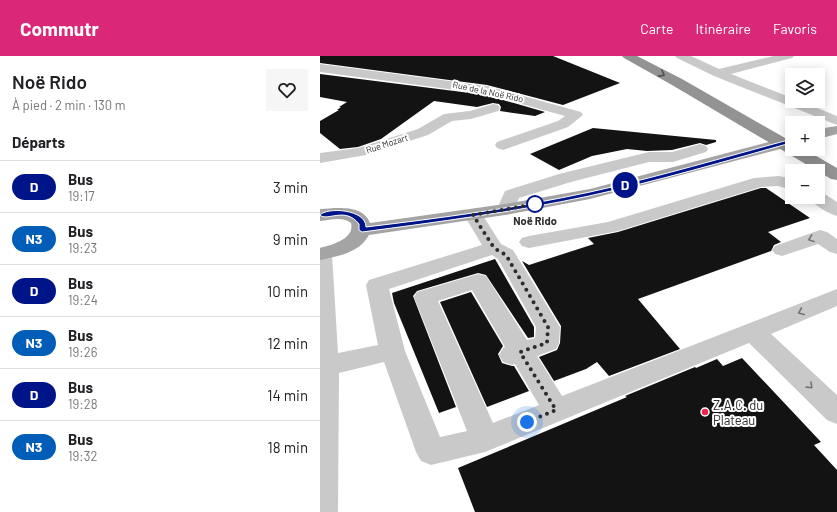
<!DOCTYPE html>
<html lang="fr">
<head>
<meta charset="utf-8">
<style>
	body { margin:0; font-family:Barlow,sans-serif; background:#f6f6f6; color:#202124; height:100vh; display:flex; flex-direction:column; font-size:15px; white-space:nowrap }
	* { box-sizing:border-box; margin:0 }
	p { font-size:13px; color:#757577 }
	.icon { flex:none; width:22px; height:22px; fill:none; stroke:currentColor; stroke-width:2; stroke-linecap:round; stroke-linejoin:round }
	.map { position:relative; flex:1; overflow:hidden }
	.drawer { display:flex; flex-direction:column; background:#fff; width:320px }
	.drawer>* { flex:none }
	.badge { padding:0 8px; border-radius:13px; font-size:14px; line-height:26px }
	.buttons { position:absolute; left:465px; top:12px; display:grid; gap:8px }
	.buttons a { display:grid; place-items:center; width:40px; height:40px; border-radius:0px; background:#fff; box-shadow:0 2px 10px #0003; font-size:20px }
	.you { position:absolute; width:20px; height:20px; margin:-10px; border:3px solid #fff; border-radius:50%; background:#1a73e8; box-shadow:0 0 0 6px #1a73e833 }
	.map>.badge { position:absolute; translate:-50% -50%; box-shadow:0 0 0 2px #fff }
	h2 { padding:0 12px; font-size:15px; line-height:36px }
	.round { display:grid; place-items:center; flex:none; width:42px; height:42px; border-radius:0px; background:#f6f6f6 }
	.overview { display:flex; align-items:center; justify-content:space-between; height:68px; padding:0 12px }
	h1 { font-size:19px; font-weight:600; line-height:30px }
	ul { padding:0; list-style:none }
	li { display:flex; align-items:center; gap:12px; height:52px; padding:0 12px; border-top:1px solid #e0e0e0 }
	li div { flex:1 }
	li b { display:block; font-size:15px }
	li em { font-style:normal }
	li .badge { min-width:44px; font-weight:700; text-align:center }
	header { display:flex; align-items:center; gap:24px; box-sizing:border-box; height:56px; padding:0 20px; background:#db2777; color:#fff }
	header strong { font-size:19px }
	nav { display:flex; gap:22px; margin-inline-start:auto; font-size:14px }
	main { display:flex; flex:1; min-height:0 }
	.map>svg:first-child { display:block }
</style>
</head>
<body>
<header>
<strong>Commutr</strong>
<nav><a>Carte</a><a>Itinéraire</a><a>Favoris</a></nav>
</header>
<main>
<section class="drawer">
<div class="overview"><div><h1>Noë Rido</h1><p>À pied · 2 min · 130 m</p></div><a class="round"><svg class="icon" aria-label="heart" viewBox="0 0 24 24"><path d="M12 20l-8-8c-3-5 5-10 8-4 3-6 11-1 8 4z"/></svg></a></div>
<h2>Départs</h2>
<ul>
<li><span class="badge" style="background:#001489;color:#fff">D</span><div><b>Bus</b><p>19:17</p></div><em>3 min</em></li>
<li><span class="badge" style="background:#005eb8;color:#fff">N3</span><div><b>Bus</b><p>19:23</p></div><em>9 min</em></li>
<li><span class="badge" style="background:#001489;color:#fff">D</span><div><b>Bus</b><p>19:24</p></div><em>10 min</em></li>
<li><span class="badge" style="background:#005eb8;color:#fff">N3</span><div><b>Bus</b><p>19:26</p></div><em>12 min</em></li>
<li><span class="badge" style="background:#001489;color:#fff">D</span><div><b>Bus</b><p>19:28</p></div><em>14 min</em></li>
<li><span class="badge" style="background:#005eb8;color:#fff">N3</span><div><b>Bus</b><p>19:32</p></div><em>18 min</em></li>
</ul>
</section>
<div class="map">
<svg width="517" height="456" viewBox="0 0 517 456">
	<rect width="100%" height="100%" fill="#fff"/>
	<g fill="#131313">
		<path d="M0,0H233L300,27L243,49L167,29L0,7Z"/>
		<path d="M0,18L166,39L225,56L215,60L180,55L181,51L179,48L173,47L157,51L114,45L61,83L38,91L20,93L0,77V65L19,54H17L21,51H19L27,46L0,41Z"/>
		<path d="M273,72L396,84V86L386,89L380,87L352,94L327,95L307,93L272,100L239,114L210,98Z"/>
		<path d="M441,132H446L490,162L448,176L461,186L454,189L451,195L318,243L360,293L289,320L277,306L266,313L234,325L219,301L237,294L240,287L241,270L202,205L209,209L274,188L268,182L298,176Z"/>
		<path d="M175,203L214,271V281L208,282L166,219L158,217L97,235L93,240L136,351L119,357L74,247L72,237Z"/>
		<path d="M151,236L183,290L178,298L182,307L192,310H194L209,335L167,351L120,246Z"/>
		<path d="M422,302L501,386L494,389L517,414V456H155L138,412L307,341L305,340L375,311L376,312L397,303L403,310Z"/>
	</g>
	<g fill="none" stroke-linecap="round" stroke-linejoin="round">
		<g fill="#c9c9c9" fill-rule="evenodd">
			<path d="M355,0H371L399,13L454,0H474L472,2L411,18L472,42V45H480L517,60V69L394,20L357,2Z"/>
			<path d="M0,8L167,30L261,56L263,59L248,71L183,94L177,92L175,89L177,86L238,65L245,60L166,38L0,16Z"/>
			<path d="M173,48L178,49L180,52L178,55L151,63L132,65L108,79L46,99L0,107V97L38,92L98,73L124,58L150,55Z"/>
			<path d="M380,88L386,90L388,93L386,96L353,106H329L251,126L199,142L193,157L186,159L179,157L177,153L185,135L239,118L329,96H352Z"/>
			<path d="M459,120L472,123V134L458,130L441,131L298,175L209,192L202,190L199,186L202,182L209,180L288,166L434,122Z"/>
			<path d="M498,136L503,137L517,146V160C507,157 494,149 488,141H498Z"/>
			<path d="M153,153L160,155L181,188L193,194L240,271L239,287L236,293L217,300L242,340L517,233V250L451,278L517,339V368L507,364L429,287L165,396L111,409L101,405L96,396L64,306L19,317L18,456H0V192L9,194L12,198L18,297L58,289L46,229L49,224L162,189L144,159L146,155ZM172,199L178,203L216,271L215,282L207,284L166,220L158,218L97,236L94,241L147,375L120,381L85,295L69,233ZM152,234L185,291L183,292L179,299L183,306L192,309L195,308L219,349L173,367L118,245Z"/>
			<path d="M500,174L507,176L517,183V198L510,196L498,188L462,200L455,198L452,194L455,190Z"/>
		</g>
		<g fill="#a4a4a4" fill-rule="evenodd">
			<path d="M517,70V78L498,83V73Z"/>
			<path d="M472,80V90L270,143L185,159L49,179C39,197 19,200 0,204V192C12,189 35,183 31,167C22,160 11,164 0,165V153C16,152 43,148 50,167L185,148L270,133Z"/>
		</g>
		<path fill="#939393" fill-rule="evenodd" d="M302,0H317L362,23L472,86V93H484L517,112V124L511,123L352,29L304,2Z"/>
	</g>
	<defs><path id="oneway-chevron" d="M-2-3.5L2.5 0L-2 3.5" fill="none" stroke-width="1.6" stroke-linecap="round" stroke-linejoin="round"/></defs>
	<use stroke="#505050" href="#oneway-chevron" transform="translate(342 18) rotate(28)"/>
	<g stroke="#737373">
		<use href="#oneway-chevron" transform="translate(491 183) rotate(160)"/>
		<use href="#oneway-chevron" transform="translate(481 256) rotate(157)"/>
		<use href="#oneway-chevron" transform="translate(490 330) rotate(44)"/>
	</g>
	<path fill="#001489" stroke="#fff" d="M472,83L475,85L474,86C406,105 338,125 269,140C194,156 118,166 42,176L39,174V168C25,150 7,166 0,159C7,151 46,153 46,171C121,162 196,152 270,136C338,121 405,101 472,83Z"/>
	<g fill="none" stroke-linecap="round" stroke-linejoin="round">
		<path stroke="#2c2c2c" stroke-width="4" stroke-dasharray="0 7.2" d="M207,366L236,354L200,296L227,287L228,271L186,199L174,192L153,159L215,148"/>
	</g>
	<circle fill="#fff" stroke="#001489" stroke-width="2" cx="215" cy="148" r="8"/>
	<circle fill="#ec254c" stroke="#fff" stroke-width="1.5" cx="385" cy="356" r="4"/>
	<g text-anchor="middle" stroke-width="4" stroke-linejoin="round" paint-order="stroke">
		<g font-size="9" fill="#2c2c2c" stroke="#fff">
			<text transform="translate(168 36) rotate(12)" y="3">Rue de la Noë Rido</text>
			<text transform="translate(67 88) rotate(-18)" y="3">Rue Mozart</text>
		</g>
		<g font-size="11" font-weight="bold" fill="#2c2c2c" stroke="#fff">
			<text x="215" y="169">Noë Rido</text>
		</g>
		<g font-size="13" fill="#2c2c2c" stroke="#fff" text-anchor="start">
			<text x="393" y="354">Z.A.C. du<tspan x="393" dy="15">Plateau</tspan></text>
		</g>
	</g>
</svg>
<div class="buttons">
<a><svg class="icon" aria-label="layers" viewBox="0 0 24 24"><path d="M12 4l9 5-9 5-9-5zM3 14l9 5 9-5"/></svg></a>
<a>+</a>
<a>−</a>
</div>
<div class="you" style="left:207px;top:366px"></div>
<b class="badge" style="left:305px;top:129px;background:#001489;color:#fff">D</b>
</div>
</main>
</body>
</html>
